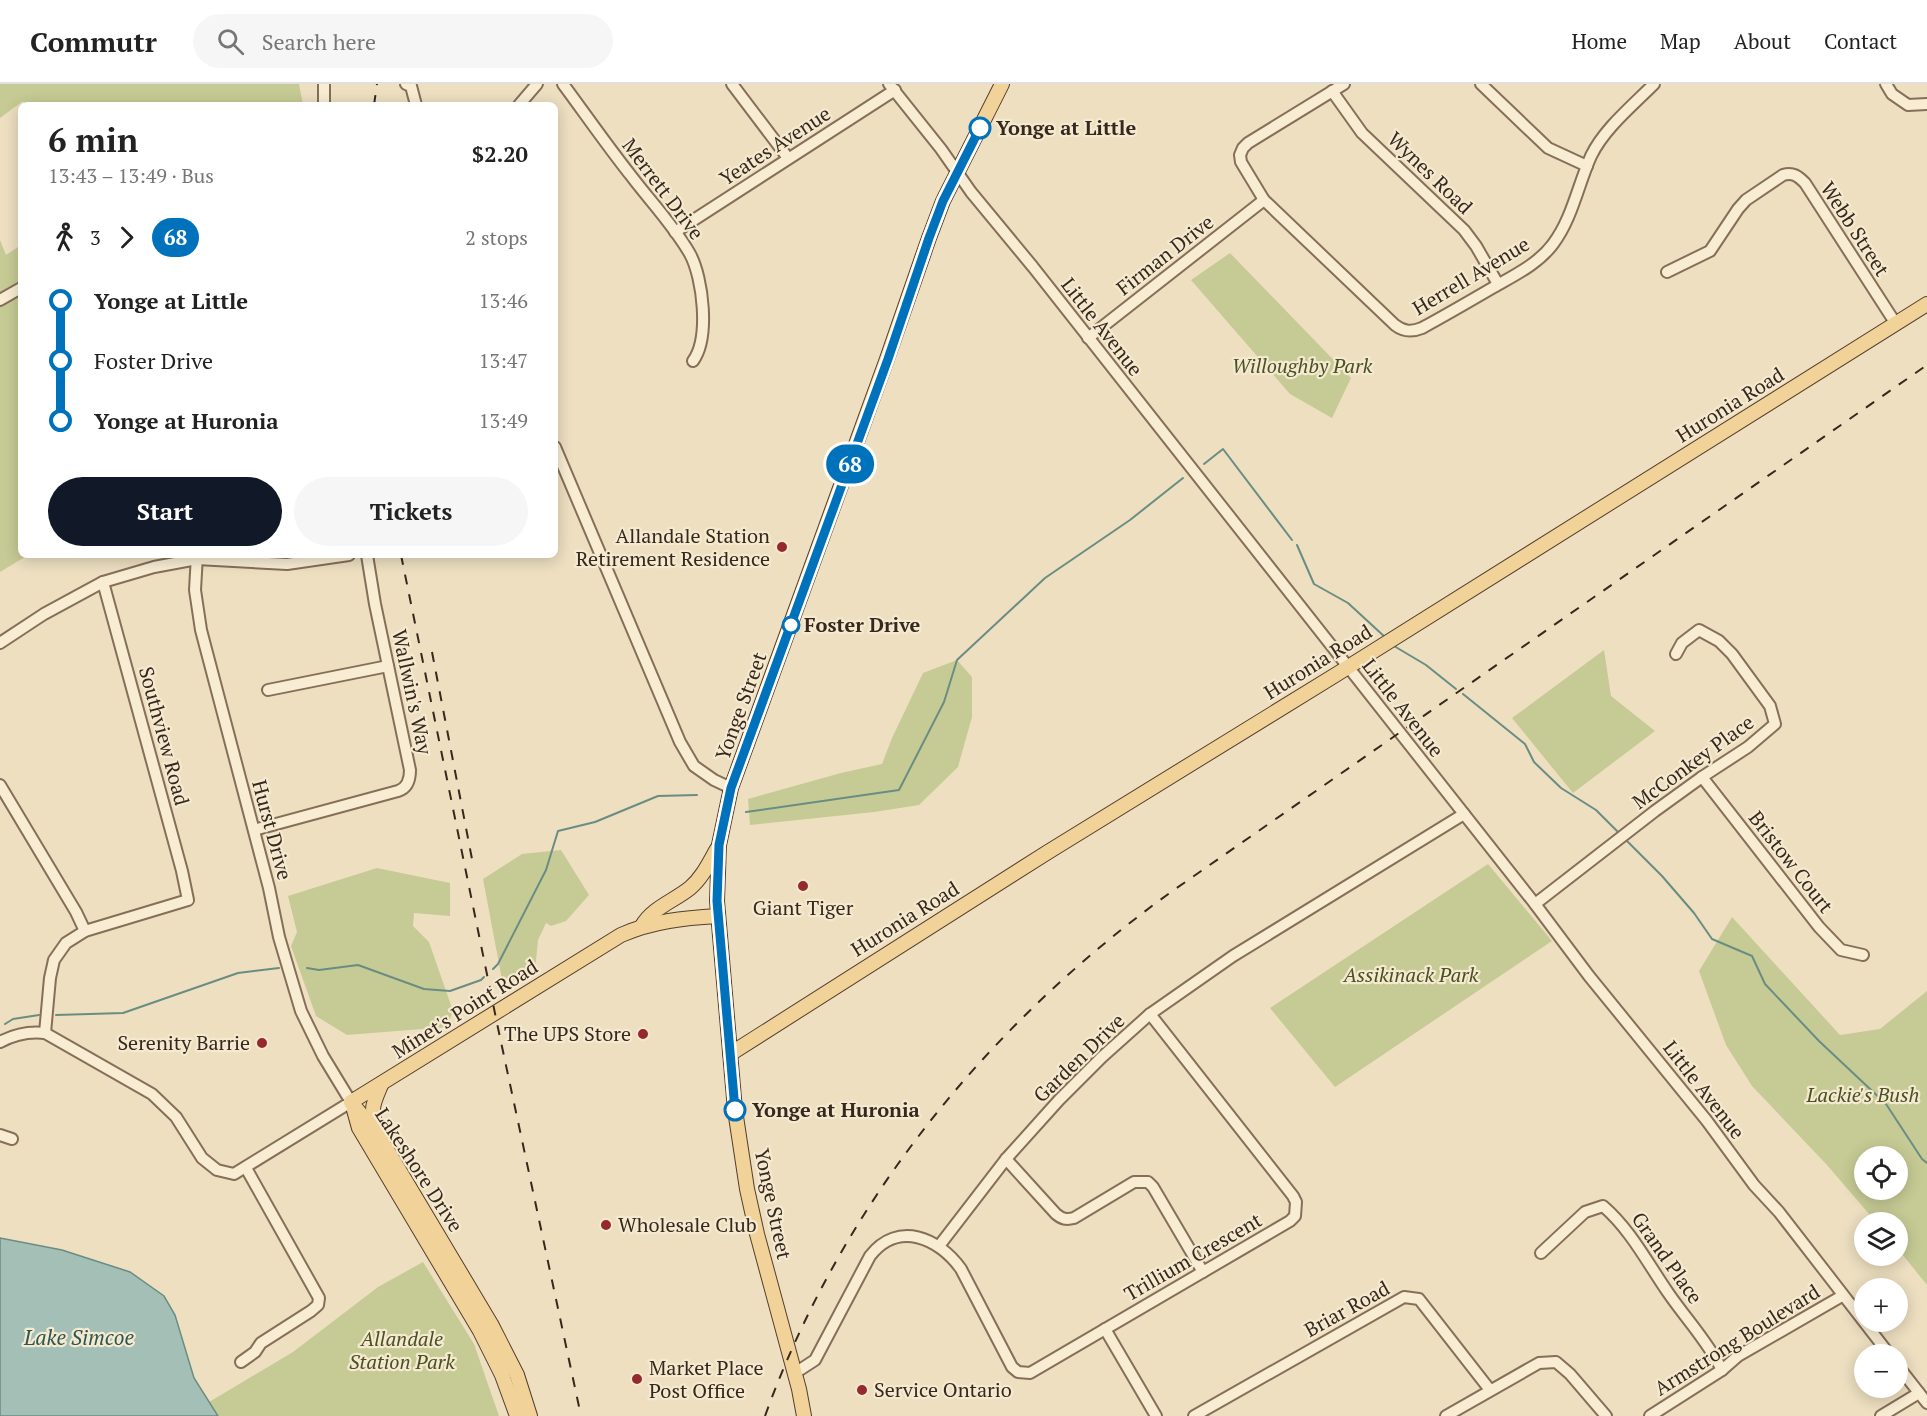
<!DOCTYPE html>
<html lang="en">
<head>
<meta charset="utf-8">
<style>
	body { margin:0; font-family:"PT Serif",serif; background:#f6f6f6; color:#222; height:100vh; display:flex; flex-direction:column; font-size:22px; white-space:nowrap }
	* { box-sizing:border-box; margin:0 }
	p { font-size:20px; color:#767676 }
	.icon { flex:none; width:33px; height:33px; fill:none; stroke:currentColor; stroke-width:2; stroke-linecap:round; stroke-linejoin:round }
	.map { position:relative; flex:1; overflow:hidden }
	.drawer { position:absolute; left:18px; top:18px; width:540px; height:456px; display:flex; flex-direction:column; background:#fff; border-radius:9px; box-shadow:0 3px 15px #0003 }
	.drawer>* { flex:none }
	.badge { padding:0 12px; border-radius:20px; font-size:21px; line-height:39px }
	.controls { position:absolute; left:1854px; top:1062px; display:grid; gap:12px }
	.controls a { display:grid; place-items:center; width:54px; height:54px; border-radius:50%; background:#fff; box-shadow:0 3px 15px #0003; font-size:30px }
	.map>.badge { position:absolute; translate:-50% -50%; box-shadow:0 0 0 3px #fff }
	.legs { display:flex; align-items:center; gap:9px; height:66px; padding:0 30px; font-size:20px }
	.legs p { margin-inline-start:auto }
	.headline { display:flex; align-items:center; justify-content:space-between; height:102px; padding:0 30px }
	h1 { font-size:33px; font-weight:600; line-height:45px }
	.primary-button { display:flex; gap:12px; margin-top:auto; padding:12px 30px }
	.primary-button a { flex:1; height:69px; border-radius:36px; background:#111827; color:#fff; font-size:24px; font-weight:600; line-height:69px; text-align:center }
	.primary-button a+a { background:#f6f6f6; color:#222 }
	ul { padding:0 30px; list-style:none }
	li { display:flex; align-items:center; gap:21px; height:60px; font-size:22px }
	li i { display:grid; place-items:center; width:9px; height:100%; margin:0 8px; background:currentColor }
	li i::after { content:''; width:15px; height:15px; margin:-8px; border:4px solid; border-radius:50%; background:#fff }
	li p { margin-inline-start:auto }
	li:first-child i { background:linear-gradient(#0000 50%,currentColor 0) }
	li:last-child i { background:linear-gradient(currentColor 50%,#0000 0) }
	header { display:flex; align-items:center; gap:36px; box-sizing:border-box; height:84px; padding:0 30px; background:#fff; border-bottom:2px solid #e0e0e0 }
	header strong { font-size:28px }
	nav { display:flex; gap:33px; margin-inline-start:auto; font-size:21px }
	.search { width:420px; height:54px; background:#f6f6f6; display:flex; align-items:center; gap:15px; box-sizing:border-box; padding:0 21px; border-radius:33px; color:#767676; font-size:22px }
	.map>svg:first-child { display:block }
</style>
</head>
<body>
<header>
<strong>Commutr</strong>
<div class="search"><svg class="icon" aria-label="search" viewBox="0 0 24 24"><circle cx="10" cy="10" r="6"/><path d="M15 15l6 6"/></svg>Search here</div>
<nav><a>Home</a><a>Map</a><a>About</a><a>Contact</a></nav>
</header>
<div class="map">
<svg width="1927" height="1332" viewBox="0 0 1927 1332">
	<rect width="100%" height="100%" fill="#eddfc0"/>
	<g fill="#c6cb95" fill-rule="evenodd">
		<path d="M0,0H299L303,21H25L23,17L0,34Z"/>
		<path d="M0,156L6,171L21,161V196L14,200L21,219V471H28L0,488Z"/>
		<path d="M1230,169L1351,294L1332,334L1290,310L1191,196Z"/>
		<path d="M1604,566L1611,612L1655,647L1573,709L1512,634Z"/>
		<path d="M957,576L972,593V633L958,683L919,721L874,728L750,741L748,715L841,689L882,680L892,654L923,589Z"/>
		<path d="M561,766L589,811L566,837L551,842L546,839L538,856L535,887L503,901L483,795L522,770Z"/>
		<path d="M1488,780L1552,857L1335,1003L1270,924Z"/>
		<path d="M377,784L450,799V832L414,829L413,842L429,858L453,927L447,943L347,951L316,932L291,862L297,848L288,812Z"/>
		<path d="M1732,833L1840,951L1880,945L1927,907V1201L1898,1165V1138H1876L1827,1081L1752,1002L1726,961L1699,887ZM1864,1072H1898V1106H1864Z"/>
		<path d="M423,1178L474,1260L499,1332H218L209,1318L293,1268L378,1203Z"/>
	</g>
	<path fill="#a3bfb6" stroke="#6a8d83" stroke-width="1.5" d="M0,1154L62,1166L130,1188L164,1212L175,1231L194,1294L218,1332H0Z"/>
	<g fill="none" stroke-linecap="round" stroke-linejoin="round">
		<g stroke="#6a8d83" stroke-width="2">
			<path d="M1204,380L1223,365L1292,456"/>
			<path d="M1297,461L1314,500L1348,519L1386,554"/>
			<path d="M1394,562L1426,581L1456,605"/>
			<path d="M1463,610L1525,660L1534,678L1561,704L1596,726L1617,747"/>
			<path d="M746,728L899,706L944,618L957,576L1045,494L1130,436L1183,394"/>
			<path d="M1627,757L1662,792L1694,829L1712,855L1752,872L1765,900L1819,957L1886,1020L1922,1075L1927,1079"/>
			<path d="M307,884L319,886L358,881L424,905L450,907L481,896L484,893"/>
			<path d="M493,885L498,880L546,786L558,747L595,738L658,712L697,711"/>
			<path d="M56,931L123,929L238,889L279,884"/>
			<path d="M5,940L13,935L39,931"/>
		</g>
		<defs>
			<g id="minor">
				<path d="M406,0L411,2L416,21"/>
				<path d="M563,0C586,31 608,63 632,93C651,118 674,142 690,170C703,194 710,254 693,277"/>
				<path d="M732,0L788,74"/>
				<path d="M889,0L941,65L971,108L1033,183L1535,820L1589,892L1707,1037L1754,1101L1779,1128L1889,1270"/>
				<path d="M1344,0L1248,59L1243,64L1240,71L1241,78L1264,116L1395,241C1404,248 1412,248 1422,244C1446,231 1470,217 1494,203C1515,191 1538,180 1553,160C1572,135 1578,101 1591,72C1604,45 1632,22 1654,0"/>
				<path d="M1481,0L1548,64L1587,82"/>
				<path d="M1886,0L1892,10L1908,21L1927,20"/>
				<path d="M1332,7L1362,49L1464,146L1476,162L1498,200"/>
				<path d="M324,21V0"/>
				<path d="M519,21L537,0"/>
				<path d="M675,148L895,6"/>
				<path d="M1667,188L1710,167L1738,125L1746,116L1783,91C1793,88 1798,92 1805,99L1896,240"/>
				<path d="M0,216L21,204"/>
				<path d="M1088,254L1264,116"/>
				<path d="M555,363L680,658L694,682L714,696L731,704"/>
				<path d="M0,559L44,530L103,498L154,483L197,475L287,480L349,471"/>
				<path d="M268,606L388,582"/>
				<path d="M1702,693L1819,843L1841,866L1863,871"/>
				<path d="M0,701L76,828L85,847"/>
				<path d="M254,746L398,707C408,704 410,695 410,686L375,520L367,471"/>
				<path d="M1535,820L1655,727L1702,693L1748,663L1775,640L1770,622L1732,570L1719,557L1699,546L1682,559L1676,570"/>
				<path d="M45,949L50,894L54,876L66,859L85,847L188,816L182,787L103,498"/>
				<path d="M0,958C15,950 28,947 45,949L152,1010L176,1033L202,1074L217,1086L234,1090L351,1018L323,972L301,927L279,853L269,804L201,546L195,506L197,471"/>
				<path d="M0,1051L12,1055"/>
				<path d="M1006,1075L1056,1130C1062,1135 1066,1136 1074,1134L1134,1098H1148L1153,1103L1203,1188"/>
				<path d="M939,1162L1006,1075L1059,1016L1102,973L1150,930L1233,872L1464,730"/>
				<path d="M1541,1169L1585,1128L1603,1122C1631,1146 1648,1180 1669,1210C1687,1236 1708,1258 1722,1286"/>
				<path d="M1105,1245L1156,1332"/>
				<path d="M241,1278L255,1268L261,1259L311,1227L318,1221L319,1214L246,1084"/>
				<path d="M1898,1282L1927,1319"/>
				<path d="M795,1289L815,1276L870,1172C898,1136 939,1154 961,1185L1012,1283L1018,1288L1030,1289L1290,1137L1295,1132L1296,1118L1293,1112L1150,930"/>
				<path d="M1194,1332L1404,1213L1419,1215L1490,1306"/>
				<path d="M1446,1332L1539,1279L1556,1278L1570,1290L1606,1332"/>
				<path d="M1650,1332L1722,1286L1738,1272L1842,1212"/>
				<path d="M1881,1332L1919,1309"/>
			</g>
			<g id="major">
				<path d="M642,842C652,824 674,817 690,804C702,794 709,779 717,765"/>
				<path d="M730,970L1048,768L1337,590L1927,220"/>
				<path d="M351,1018L621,851C653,837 684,834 718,832"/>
				<path d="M351,1018L380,1054L491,1240L517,1291L530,1332"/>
				<path d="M354,1026L359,1044L480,1247L502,1291L517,1332"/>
				<path d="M378,1047C370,1025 372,1022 381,1001"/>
				<path d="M804,1332L799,1305L757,1150L747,1105L735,1026L717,817L719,761L731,704L887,275L929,154L943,117L1002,0"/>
			</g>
		</defs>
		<use href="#minor" stroke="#866f58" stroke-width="14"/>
		<use href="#major" stroke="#543e2d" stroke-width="16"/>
		<use href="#minor" stroke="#f8ecd3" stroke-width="10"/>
		<use href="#major" stroke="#f1d298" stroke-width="14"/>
		<g stroke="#36281d" stroke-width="2" stroke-dasharray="10 10" stroke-linecap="butt">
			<path d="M374,21L377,0"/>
			<path d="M401,471L498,944L581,1332"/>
			<path d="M432,568L472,775"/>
			<path d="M765,1332C842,1119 988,940 1171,808L1927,281"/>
		</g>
	</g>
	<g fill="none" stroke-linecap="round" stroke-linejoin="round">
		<defs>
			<path id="line-1" d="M735,1026L717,817L719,761L731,704L888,275L929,154L943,117L980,44"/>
		</defs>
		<use href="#line-1" stroke="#fff" stroke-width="14"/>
		<use href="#line-1" stroke="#0072bc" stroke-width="9"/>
	</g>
	<g fill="#fff" stroke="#0072bc" stroke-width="3">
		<circle cx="980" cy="44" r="10"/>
		<circle cx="791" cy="541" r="8"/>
		<circle cx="735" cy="1026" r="10"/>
	</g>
	<g fill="#95292d" stroke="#f5e9d0" stroke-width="2">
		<circle cx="782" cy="463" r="6"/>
		<circle cx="803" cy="802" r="6"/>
		<circle cx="643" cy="950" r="6"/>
		<circle cx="262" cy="959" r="6"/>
		<circle cx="606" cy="1141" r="6"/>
		<circle cx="637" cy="1295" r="6"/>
		<circle cx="862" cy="1306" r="6"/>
	</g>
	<g text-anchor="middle" stroke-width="4.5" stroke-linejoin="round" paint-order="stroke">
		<g font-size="20" font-weight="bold" fill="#36281d" stroke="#f5e9d0" text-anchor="start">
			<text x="996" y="51">Yonge at Little</text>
			<text x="804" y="548">Foster Drive</text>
			<text x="752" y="1033">Yonge at Huronia</text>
		</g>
		<g font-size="20" fill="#36281d" stroke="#f5e9d0">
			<text transform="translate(775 62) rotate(-33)" y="7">Yeates Avenue</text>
			<text transform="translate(1430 89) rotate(44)" y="7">Wynes Road</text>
			<text transform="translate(663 105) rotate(53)" y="7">Merrett Drive</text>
			<text transform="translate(1855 145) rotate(57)" y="7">Webb Street</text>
			<text transform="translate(1165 171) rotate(-38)" y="7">Firman Drive</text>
			<text transform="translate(1471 192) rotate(-31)" y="7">Herrell Avenue</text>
			<text transform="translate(1102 243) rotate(52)" y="7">Little Avenue</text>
			<text transform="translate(1730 321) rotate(-32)" y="7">Huronia Road</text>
			<text transform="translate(1318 578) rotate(-32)" y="7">Huronia Road</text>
			<text transform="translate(412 608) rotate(78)" y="7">Wallwin's Way</text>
			<text transform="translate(741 622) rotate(-70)" y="7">Yonge Street</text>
			<text transform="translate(1403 624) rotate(52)" y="7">Little Avenue</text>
			<text transform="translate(164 652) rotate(75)" y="7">Southview Road</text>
			<text transform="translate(1693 678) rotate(-36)" y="7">McConkey Place</text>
			<text transform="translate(272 746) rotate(75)" y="7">Hurst Drive</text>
			<text transform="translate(1791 778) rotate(52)" y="7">Bristow Court</text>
			<text transform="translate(905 835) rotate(-32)" y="7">Huronia Road</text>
			<text transform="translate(465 925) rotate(-32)" y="7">Minet's Point Road</text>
			<text transform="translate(1079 974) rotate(-44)" y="7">Garden Drive</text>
			<text transform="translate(1704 1006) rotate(52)" y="7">Little Avenue</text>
			<text transform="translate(419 1086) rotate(57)" y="7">Lakeshore Drive</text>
			<text transform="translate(773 1120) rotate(78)" y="7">Yonge Street</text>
			<text transform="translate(1193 1173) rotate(-30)" y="7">Trillium Crescent</text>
			<text transform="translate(1667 1174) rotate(55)" y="7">Grand Place</text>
			<text transform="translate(1347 1225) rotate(-29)" y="7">Briar Road</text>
			<text transform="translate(1737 1256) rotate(-32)" y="7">Armstrong Boulevard</text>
		</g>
		<g font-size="20" font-style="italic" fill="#485223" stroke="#f5e9d0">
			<text x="1302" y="289">Willoughby Park</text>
			<text x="1411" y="898">Assikinack Park</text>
			<text x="1863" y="1018">Lackie's Bush</text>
			<text x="402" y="1262">Allandale<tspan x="402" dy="23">Station Park</tspan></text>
		</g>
		<g font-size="20" fill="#36281d" stroke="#f5e9d0" text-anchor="end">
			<text x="770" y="459">Allandale Station<tspan x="770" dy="23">Retirement Residence</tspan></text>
			<text x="803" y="831" text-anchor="middle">Giant Tiger</text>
			<text x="631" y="957">The UPS Store</text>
			<text x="250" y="966">Serenity Barrie</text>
			<text x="618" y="1148" text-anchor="start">Wholesale Club</text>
			<text x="649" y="1291" text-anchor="start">Market Place<tspan x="649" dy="23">Post Office</tspan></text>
			<text x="874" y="1313" text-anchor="start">Service Ontario</text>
		</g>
		<g font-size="21" font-style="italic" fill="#2c5652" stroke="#f5e9d0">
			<text x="79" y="1261">Lake Simcoe</text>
		</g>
	</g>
</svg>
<div class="controls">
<a><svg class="icon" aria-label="locate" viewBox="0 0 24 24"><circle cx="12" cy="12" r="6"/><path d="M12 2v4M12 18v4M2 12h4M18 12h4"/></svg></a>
<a><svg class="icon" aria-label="layers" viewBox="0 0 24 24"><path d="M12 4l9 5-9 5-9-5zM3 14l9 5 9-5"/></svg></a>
<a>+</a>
<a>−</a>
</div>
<b class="badge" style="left:850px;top:380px;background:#0072bc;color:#fff">68</b>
<section class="drawer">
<div class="headline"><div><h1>6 min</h1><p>13:43 – 13:49 · Bus</p></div><b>$2.20</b></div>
<div class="legs"><svg class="icon" aria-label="walk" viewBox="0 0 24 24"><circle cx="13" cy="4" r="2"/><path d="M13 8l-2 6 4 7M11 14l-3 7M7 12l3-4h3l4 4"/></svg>3<svg class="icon" aria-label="forward" viewBox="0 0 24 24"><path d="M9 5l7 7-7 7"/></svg><b class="badge" style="background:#0072bc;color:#fff">68</b><p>2 stops</p></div>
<ul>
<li><i style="color:#0072bc"></i><b>Yonge at Little</b><p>13:46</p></li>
<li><i style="color:#0072bc"></i><span>Foster Drive</span><p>13:47</p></li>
<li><i style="color:#0072bc"></i><b>Yonge at Huronia</b><p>13:49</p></li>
</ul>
<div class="primary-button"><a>Start</a><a>Tickets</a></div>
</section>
</div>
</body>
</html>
